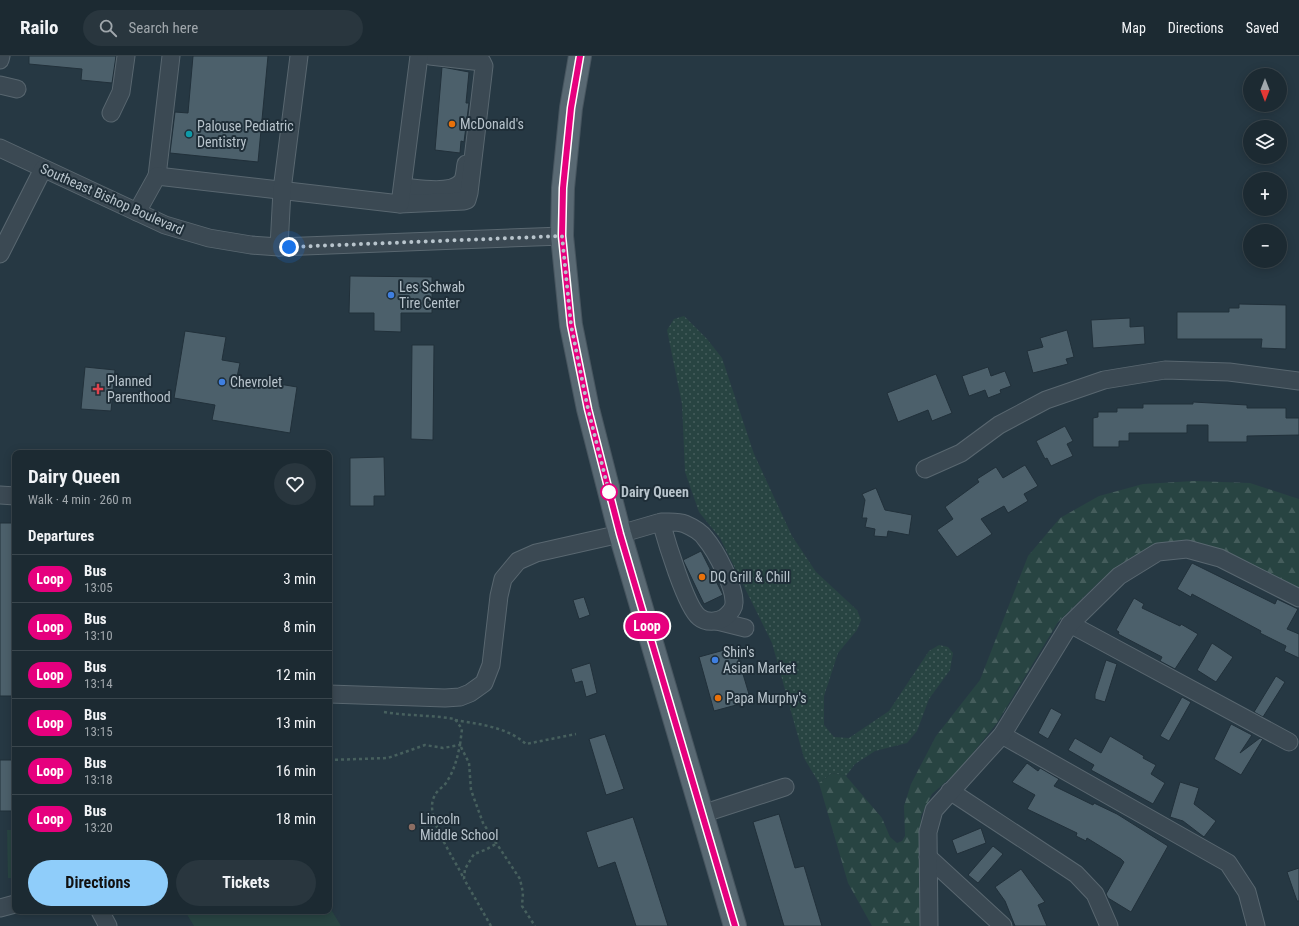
<!DOCTYPE html>
<html lang="en">
<head>
<meta charset="utf-8">
<style>
	body { margin:0; font-family:"Roboto Condensed",sans-serif; background:#29363e; color:#f1f3f6; height:100vh; display:flex; flex-direction:column; font-size:15px; white-space:nowrap }
	* { box-sizing:border-box; margin:0 }
	p { font-size:13px; color:#a0a7ac }
	.icon { flex:none; width:22px; height:22px; fill:none; stroke:currentColor; stroke-width:2; stroke-linecap:round; stroke-linejoin:round }
	.map { position:relative; flex:1; overflow:hidden }
	.panel { position:absolute; left:12px; top:394px; width:320px; height:464px; display:flex; flex-direction:column; background:#1c2a32; border-radius:8px; box-shadow:0 2px 10px #0003,0 0 0 1px #3a464d }
	.panel>* { flex:none }
	.badge { padding:0 8px; border-radius:13px; font-size:14px; line-height:26px }
	.needle { width:26px; rotate:180deg }
	.controls { position:absolute; left:1243px; top:12px; display:grid; gap:8px }
	.controls a { display:grid; place-items:center; width:44px; height:44px; border-radius:50%; background:#1c2a32; box-shadow:0 2px 10px #0003,0 0 0 1px #3a464d; font-size:20px }
	.you { position:absolute; width:20px; height:20px; margin:-10px; border:3px solid #fff; border-radius:50%; background:#1a73e8; box-shadow:0 0 0 6px #1a73e833 }
	.map>.badge { position:absolute; translate:-50% -50%; box-shadow:0 0 0 2px #fff }
	h2 { padding:0 16px; font-size:15px; line-height:36px }
	.round { display:grid; place-items:center; flex:none; width:42px; height:42px; border-radius:21px; background:#29363e }
	.headline { display:flex; align-items:center; justify-content:space-between; height:68px; padding:0 16px }
	h1 { font-size:19px; font-weight:700; line-height:30px }
	.button { display:flex; gap:8px; margin-top:auto; padding:8px 16px }
	.button a { flex:1; height:46px; border-radius:24px; background:#8fcdfa; color:#111; font-size:16px; font-weight:700; line-height:46px; text-align:center }
	.button a+a { background:#29363e; color:#f1f3f6 }
	ul { padding:0; list-style:none }
	li { display:flex; align-items:center; gap:12px; height:48px; padding:0 16px; border-top:1px solid #3a464d }
	li div { flex:1 }
	li b { display:block; font-size:15px }
	li em { font-style:normal }
	li .badge { min-width:44px; font-weight:700; text-align:center }
	header { display:flex; align-items:center; gap:24px; box-sizing:border-box; height:56px; padding:0 20px; background:#1c2a32; border-bottom:1px solid #3a464d }
	header strong { font-size:19px }
	nav { display:flex; gap:22px; margin-inline-start:auto; font-size:14px }
	.search { width:280px; height:36px; background:#29363e; display:flex; align-items:center; gap:10px; box-sizing:border-box; padding:0 14px; border-radius:22px; color:#a0a7ac; font-size:15px }
	.map>svg:first-child { display:block }
</style>
</head>
<body>
<header>
<strong>Railo</strong>
<div class="search"><svg class="icon" aria-label="search" viewBox="0 0 24 24"><circle cx="10" cy="10" r="6"/><path d="M15 15l6 6"/></svg>Search here</div>
<nav><a>Map</a><a>Directions</a><a>Saved</a></nav>
</header>
<div class="map">
<svg width="1299" height="870" viewBox="0 0 1299 870">
	<defs>
		<pattern id="grass-dots" width="8" height="8" patternUnits="userSpaceOnUse"><rect width="8" height="8" fill="#284442"/><path d="M2 2h.1M6 6h.1" fill="none" stroke="#455d5c" stroke-width="1.8" stroke-linecap="round"/></pattern>
		<pattern id="forest-firs" width="22" height="20" patternUnits="userSpaceOnUse"><rect width="22" height="20" fill="#284442"/><path d="M5 1l3.5 6h-7zM16 11l3.5 6h-7z" fill="#455d5c"/></pattern>
	</defs>
	<rect width="100%" height="100%" fill="#263843"/>
	<path fill="url(#grass-dots)" d="M684,260L707,283L722,302L754,398L792,480L816,516L857,554L861,564L857,574L838,597L824,640V669L834,681L849,682L889,655L929,595L939,589L948,591L953,597L950,614L929,643L917,675L907,687L875,695L855,708L846,720L832,717L819,727L804,702L772,587L720,482L699,456L685,416L682,348L667,274L674,263Z"/>
	<path fill="url(#forest-firs)" d="M1194,425L1250,427L1299,443V536L1189,485L1165,486L1142,496L1101,524L1058,566L997,667L959,714L932,738L921,760V870H872L848,827L819,727L832,717L846,720L882,762L890,781L897,787L902,785L905,780L904,750L911,728L936,680L980,624L1028,500L1060,462L1099,440L1143,428Z"/>
	<g fill="#284442">
		<path d="M15,774V822H8L7,774Z"/>
		<path d="M329,850L341,870H194L185,855H329Z"/>
	</g>
	<g fill="#4c606b" stroke="#21303a">
		<path d="M29,0H116L112,27L81,24L82,13L29,8Z"/>
		<path d="M193,0H268L258,106L170,97L175,56L188,57Z"/>
		<path d="M442,11L469,16L466,47H469L464,86L461,85L460,97L435,94Z"/>
		<path d="M350,220L432,221V257H401V276L374,275V257H349Z"/>
		<path d="M1239,248L1286,249V293L1261,292L1262,283H1177V256H1229V252H1239Z"/>
		<path d="M1130,262V271L1144,270L1145,288L1093,292L1091,264Z"/>
		<path d="M1067,274L1074,301L1066,303L1068,308L1033,317L1027,295L1043,291L1040,282Z"/>
		<path d="M185,275L226,281L222,304L240,307L237,321L297,331L290,377L212,364L215,349L174,342Z"/>
		<path d="M412,289H434L433,384L411,383Z"/>
		<path d="M85,311L115,314L111,355L81,353Z"/>
		<path d="M988,311L991,320L1005,315L1011,330L1000,334L1001,337L988,342L985,334L969,340L962,320Z"/>
		<path d="M936,318L952,357L932,365L928,354L898,366L887,337Z"/>
		<path d="M1193,346L1247,349V352H1286V362H1299V379L1247,380V386H1208V369H1187V377H1129V385H1119V391H1093V362L1098,361V356H1117V352H1143V348H1193Z"/>
		<path d="M1065,370L1073,385L1067,388L1073,400L1051,410L1047,402L1045,403L1036,385Z"/>
		<path d="M384,401L385,440H374V450H350V402Z"/>
		<path d="M1025,409L1038,430L1024,438L1028,445L1008,457L1004,450L981,463L992,478L957,501L937,474L953,463L945,451L979,426L977,423L996,411L1003,422Z"/>
		<path d="M876,432L885,454L912,459L909,479L888,475L887,481L874,480L875,473L865,471L867,462H862L865,444L862,438Z"/>
		<rect x="0" y="467" width="15" height="173"/>
		<path d="M701,495L723,539L704,548L683,504Z"/>
		<path d="M1192,507L1275,548L1277,543L1298,553L1287,573L1299,578V602L1284,595L1286,590L1260,577L1261,575L1192,538L1191,541L1177,533Z"/>
		<path d="M584,541L590,559L579,563L573,544Z"/>
		<path d="M1134,542L1144,548L1142,552L1180,570L1181,568L1198,578L1175,613L1160,605L1162,601L1118,578L1119,576L1116,574Z"/>
		<path d="M1212,587L1233,601L1216,626L1197,614Z"/>
		<path d="M735,591L751,645L714,655L699,601Z"/>
		<path d="M1106,604L1117,608L1105,646L1095,643V638Z"/>
		<path d="M590,607L597,637L586,641L582,625L575,627L571,613Z"/>
		<path d="M1276,620L1285,626L1263,661L1254,656Z"/>
		<path d="M1182,641L1191,646L1169,685L1160,680Z"/>
		<path d="M1051,652L1062,658L1048,683L1038,677Z"/>
		<path d="M1231,668L1252,679L1240,697L1260,682L1263,683L1241,719L1214,703Z"/>
		<path d="M605,678L624,733L606,739L589,683Z"/>
		<path d="M1110,680L1144,700L1143,702L1156,709L1151,718L1165,727L1153,748L1091,714L1094,709L1068,694L1075,682L1101,697Z"/>
		<rect x="0" y="704" width="15" height="51"/>
		<path d="M1027,707L1038,715L1040,712L1059,723L1054,730L1093,749L1094,747L1117,758L1168,790L1131,856L1108,842L1106,838L1124,806L1121,803L1087,782L1086,785L1076,780L1077,777L1027,753L1035,739L1012,726Z"/>
		<path d="M1180,726L1199,732L1194,748L1216,765L1204,781L1183,765L1170,761Z"/>
		<path d="M779,758L795,812L804,810L822,870H784L753,766Z"/>
		<path d="M633,761L649,810L668,870H636L615,806L598,812L586,776Z"/>
		<path d="M981,772L986,787L957,798L952,784Z"/>
		<path d="M993,790L1003,798L978,827L968,819Z"/>
		<path d="M1299,812V845H1297L1287,816Z"/>
		<path d="M1021,813L1045,846L1038,849L1047,870H1015L1005,845L995,831Z"/>
	</g>
	<g fill="none" stroke-linecap="round" stroke-linejoin="round">
		<defs>
			<g id="minor">
				<path d="M0,4L1,0"/>
				<path d="M0,29L17,33"/>
				<path d="M111,57L121,36L126,0"/>
				<path d="M0,92L165,169L209,182L251,189L279,191L562,180"/>
				<path d="M157,120L171,0"/>
				<path d="M403,131C417,132 454,140 463,124C465,119 465,113 466,108"/>
				<path d="M400,148L464,145L467,144L469,137L484,10L482,6L430,0"/>
				<path d="M137,156L157,120L400,148L419,0"/>
				<path d="M279,191L282,134L299,0"/>
				<path d="M0,198L43,113"/>
				<path d="M925,413L961,397L999,369L1046,344L1104,324L1165,314L1229,316L1299,325"/>
				<path d="M0,439L15,440"/>
				<path d="M717,565L745,572"/>
				<path d="M1070,568L1289,686"/>
				<path d="M329,638L445,642L460,641L470,637L484,627L491,609L499,540L503,523L518,505L536,497L620,478L661,466C666,484 686,551 699,561C706,567 717,566 724,562C729,558 734,553 734,547C735,531 716,495 705,482C701,476 692,471 685,468C678,465 669,466 661,466"/>
				<path d="M1002,679L1228,807L1247,836L1256,870"/>
				<path d="M950,735L1076,818L1095,838L1109,870"/>
				<path d="M702,758L785,731"/>
				<path d="M928,801L1003,870"/>
				<path d="M0,852L15,848"/>
				<path d="M100,855L108,870"/>
				<path d="M929,870L928,776L934,754L1002,679L1070,568L1119,520L1158,496L1187,493L1220,502L1299,542"/>
			</g>
			<path id="major" d="M580,0L571,52L563,132L562,180L571,269L588,353L620,478L735,870"/>
		</defs>
		<use href="#minor" stroke="#596770" stroke-width="19"/>
		<use href="#major" stroke="#47555f" stroke-width="24"/>
		<g stroke="#47605e" stroke-width="2.5" stroke-dasharray="3 3" stroke-linecap="butt">
			<path d="M384,656C408,660 432,659 455,663L462,673L460,689L469,707L471,734L483,767L520,823L523,837L522,850L535,870"/>
			<path d="M455,664C479,668 507,671 526,688L576,678"/>
			<path d="M329,704L388,702L425,689L443,692L460,689C457,703 454,715 446,727C443,731 436,735 434,741C424,761 455,803 464,823"/>
			<path d="M491,870L464,823L465,813L474,798L485,794L496,788"/>
		</g>
		<use href="#minor" stroke="#3b4953" stroke-width="17"/>
		<use href="#major" stroke="#596973" stroke-width="22"/>
	</g>
	<g fill="none" stroke-linecap="round" stroke-linejoin="round">
		<defs>
			<path id="line" d="M580,0L571,52L563,132L562,180L571,269L588,353L620,478L735,870"/>
		</defs>
		<use href="#line" stroke="#fff" stroke-width="9"/>
		<use href="#line" stroke="#e6007e" stroke-width="6"/>
		<path stroke="#b8c4cc" stroke-width="4" stroke-dasharray="0 7.2" d="M289,191L562,180L571,269L588,353L609,436"/>
	</g>
	<g fill="#e8710a" stroke="#1f2e38" stroke-width="1.5">
		<circle cx="452" cy="68" r="4"/>
		<circle cx="702" cy="521" r="4"/>
		<circle cx="718" cy="642" r="4"/>
	</g>
	<circle fill="#0f9aa8" stroke="#1f2e38" stroke-width="1.5" cx="189" cy="78" r="4"/>
	<g fill="#3f7fe0" stroke="#1f2e38" stroke-width="1.5">
		<circle cx="391" cy="239" r="4"/>
		<circle cx="222" cy="326" r="4"/>
		<circle cx="715" cy="604" r="4"/>
	</g>
	<path fill="#e0444e" stroke="#1f2e38" stroke-width="1.5" d="M96 327h4v4h4v4h-4v4h-4v-4h-4v-4h4z"/>
	<circle fill="#fff" stroke="#e6007e" stroke-width="2" cx="609" cy="436" r="8"/>
	<circle fill="#8d6e63" stroke="#1f2e38" stroke-width="1.5" cx="412" cy="771" r="4"/>
	<g text-anchor="middle" stroke-width="4" stroke-linejoin="round" paint-order="stroke">
		<g font-size="14" fill="#b8c4cc" stroke="#1f2e38" text-anchor="start">
			<text x="460" y="73">McDonald's</text>
			<text x="197" y="75">Palouse Pediatric<tspan x="197" dy="16">Dentistry</tspan></text>
			<text x="399" y="236">Les Schwab<tspan x="399" dy="16">Tire Center</tspan></text>
			<text x="107" y="330">Planned<tspan x="107" dy="16">Parenthood</tspan></text>
			<text x="230" y="331">Chevrolet</text>
			<text x="710" y="526">DQ Grill &amp; Chill</text>
			<text x="723" y="601">Shin's<tspan x="723" dy="16">Asian Market</tspan></text>
			<text x="726" y="647">Papa Murphy's</text>
			<text x="420" y="768">Lincoln<tspan x="420" dy="16">Middle School</tspan></text>
		</g>
		<g font-size="14" fill="#b8c4cc" stroke="#1f2e38">
			<text transform="translate(112 143) rotate(24)" y="5">Southeast Bishop Boulevard</text>
		</g>
		<g font-size="14" font-weight="bold" fill="#b8c4cc" stroke="#1f2e38" text-anchor="start">
			<text x="621" y="441">Dairy Queen</text>
		</g>
	</g>
</svg>
<div class="controls">
<a><svg class="needle" viewBox="-14 -14 28 28"><path d="M0-13l5 13h-10z" fill="#e53935"/><path d="M0 13l5-13h-10z" fill="#a0a7ac"/></svg></a>
<a><svg class="icon" aria-label="layers" viewBox="0 0 24 24"><path d="M12 4l9 5-9 5-9-5zM3 14l9 5 9-5"/></svg></a>
<a>+</a>
<a>−</a>
</div>
<div class="you" style="left:289px;top:191px"></div>
<b class="badge" style="left:647px;top:570px;background:#e6007e;color:#fff">Loop</b>
<section class="panel">
<div class="headline"><div><h1>Dairy Queen</h1><p>Walk · 4 min · 260 m</p></div><a class="round"><svg class="icon" aria-label="heart" viewBox="0 0 24 24"><path d="M12 20l-8-8c-3-5 5-10 8-4 3-6 11-1 8 4z"/></svg></a></div>
<h2>Departures</h2>
<ul>
<li><span class="badge" style="background:#e6007e;color:#fff">Loop</span><div><b>Bus</b><p>13:05</p></div><em>3 min</em></li>
<li><span class="badge" style="background:#e6007e;color:#fff">Loop</span><div><b>Bus</b><p>13:10</p></div><em>8 min</em></li>
<li><span class="badge" style="background:#e6007e;color:#fff">Loop</span><div><b>Bus</b><p>13:14</p></div><em>12 min</em></li>
<li><span class="badge" style="background:#e6007e;color:#fff">Loop</span><div><b>Bus</b><p>13:15</p></div><em>13 min</em></li>
<li><span class="badge" style="background:#e6007e;color:#fff">Loop</span><div><b>Bus</b><p>13:18</p></div><em>16 min</em></li>
<li><span class="badge" style="background:#e6007e;color:#fff">Loop</span><div><b>Bus</b><p>13:20</p></div><em>18 min</em></li>
</ul>
<div class="button"><a>Directions</a><a>Tickets</a></div>
</section>
</div>
</body>
</html>
